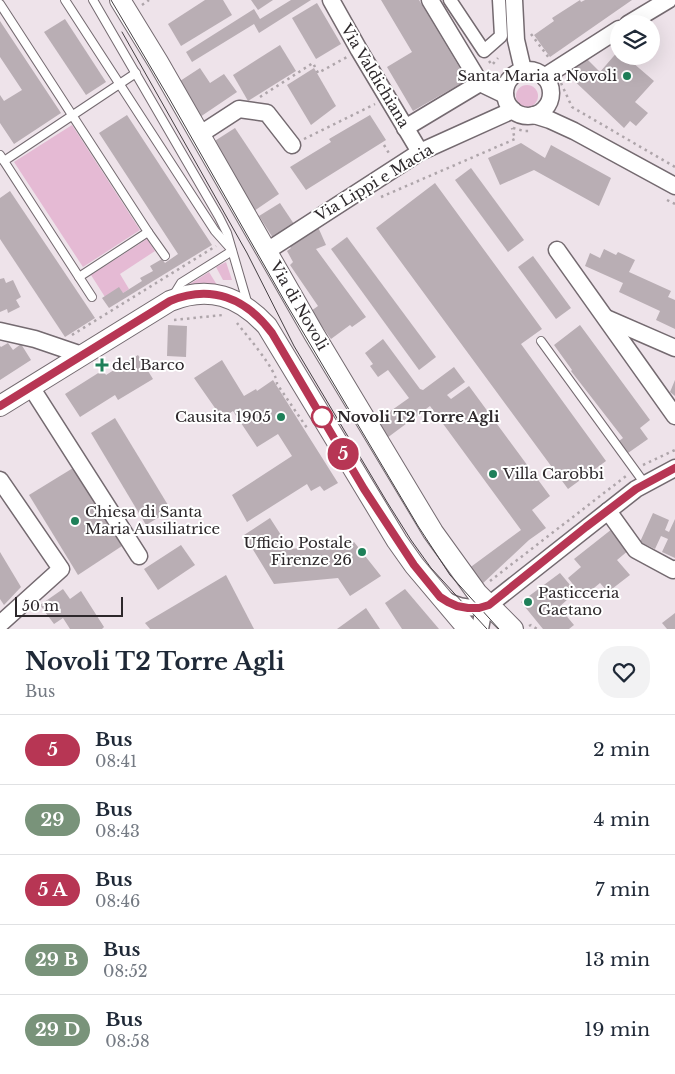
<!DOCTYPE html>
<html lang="it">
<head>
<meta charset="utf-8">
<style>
	body { margin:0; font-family:"Libre Baskerville",serif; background:#f2f2f3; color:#1f2937; height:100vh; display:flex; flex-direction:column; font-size:19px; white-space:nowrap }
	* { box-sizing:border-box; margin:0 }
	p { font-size:16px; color:#747a83 }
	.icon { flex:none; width:28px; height:28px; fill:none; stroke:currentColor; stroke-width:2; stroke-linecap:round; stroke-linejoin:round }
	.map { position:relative; height:629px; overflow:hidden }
	.panel { display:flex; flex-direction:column; background:#fff; flex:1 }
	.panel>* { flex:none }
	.badge { padding:0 10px; border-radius:16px; font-size:18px; line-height:32px }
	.buttons { position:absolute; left:610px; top:15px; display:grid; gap:10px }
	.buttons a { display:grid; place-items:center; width:50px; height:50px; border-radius:50%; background:#fff; box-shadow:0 5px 20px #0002; font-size:25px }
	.scale { position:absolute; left:15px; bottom:12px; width:108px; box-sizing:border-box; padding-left:5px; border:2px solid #2d282b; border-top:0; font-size:14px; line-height:18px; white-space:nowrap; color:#2d282b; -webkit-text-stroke:4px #fff; paint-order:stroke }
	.map>.badge { position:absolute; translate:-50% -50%; box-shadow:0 0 0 2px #fff }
	.round { display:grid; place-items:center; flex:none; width:52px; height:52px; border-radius:20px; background:#f2f2f3 }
	.overview { display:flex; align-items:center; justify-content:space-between; height:85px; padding:0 25px }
	h1 { font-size:24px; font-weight:700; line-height:38px }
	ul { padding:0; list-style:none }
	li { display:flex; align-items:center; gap:15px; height:70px; padding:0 25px; border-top:1px solid #e0e1e3 }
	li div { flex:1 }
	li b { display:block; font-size:19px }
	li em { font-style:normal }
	li .badge { min-width:55px; font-weight:700; text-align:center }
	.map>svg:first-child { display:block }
</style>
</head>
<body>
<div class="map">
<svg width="675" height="629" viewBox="0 0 675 629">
	<rect width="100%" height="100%" fill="#eee3ea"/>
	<g fill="#e5bad4">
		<circle cx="527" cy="96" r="11"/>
		<path d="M72,125L140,230L83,267L14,162Z"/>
		<path d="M147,239L155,251L120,274L129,289L123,293L105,297L91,275Z"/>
		<path d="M226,262L232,280H223L216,267Z"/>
		<path d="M209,272L217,285L190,284Z"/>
	</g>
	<g fill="#b9aeb4">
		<path d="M205,0H223L232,15L181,46L168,24Z"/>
		<path d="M251,0H273L258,10Z"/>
		<path d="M291,0H311L259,33L254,24L192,62L186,52L254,9L260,19Z"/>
		<path d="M381,0H419L467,80L413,111L387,67L412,52Z"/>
		<path d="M580,0L581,2L585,0H632L550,57L534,35L554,21L552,18Z"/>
		<path d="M317,3L341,44L316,59L292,18Z"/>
		<path d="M65,19L106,82L86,95L44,32Z"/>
		<path d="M0,21L61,113L14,144L0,123V95L4,101L22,90L0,57Z"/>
		<path d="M280,45L296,71L248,101L233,75Z"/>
		<path d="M619,50V56H625L654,81L635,102L648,113L636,126L630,121L624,128L566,73L585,57L600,72Z"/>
		<path d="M200,68L210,83L224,74L237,92L200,117L177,83Z"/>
		<path d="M314,68L336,106L311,125L287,85Z"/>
		<path d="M127,115L212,245L109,308L102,298L119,287L123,293L142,281L140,278L153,271L150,266L162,259L165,263L178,254L99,133Z"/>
		<path d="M370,115L386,140L306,190L290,167L331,142L329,139Z"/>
		<path d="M235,128L279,194L254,211L210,144Z"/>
		<path d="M521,143L545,158L551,145L611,178L599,206L534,170L500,185L488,158Z"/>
		<path d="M471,168L524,240L508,252L455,180Z"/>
		<path d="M435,183L542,329L521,344L606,461L568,489L376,228Z"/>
		<path d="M10,191L95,318L65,337L0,239V198Z"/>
		<path d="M280,203L294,224L273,238L259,216Z"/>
		<path d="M318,227L326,245L316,249L366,317L352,327L350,325L331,339L311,311L318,306L290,265L293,262L287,251L291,248L289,246Z"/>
		<path d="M347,237L436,357L419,370L331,249Z"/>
		<path d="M604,249L616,255L618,252L635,260L629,272L671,291L668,297L675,300V329L656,320L660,311L619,292L623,283L585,266L590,253L600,258Z"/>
		<path d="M533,256L571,308L556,319L518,267Z"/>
		<path d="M4,278L6,283L13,280L21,297L16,300L20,307L8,313L7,309L0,312V279Z"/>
		<path d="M168,325L187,326L186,357L167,356Z"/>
		<path d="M580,325L650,420L640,428L648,439L628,453L619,441L623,438L571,371L572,370L554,345Z"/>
		<path d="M383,339L420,389L423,390L454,367L465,382L447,395L451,399L469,386L550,496L532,510L546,528L529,540L480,586L468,569L521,530L430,406L387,438L375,422L409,398L388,370L378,377L370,366L373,364L365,353Z"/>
		<path d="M8,343L13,350L21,344L31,360L0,380V346L1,347Z"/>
		<path d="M138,355L153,379L118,400L115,395L80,417L65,394L103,370L106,375Z"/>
		<path d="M222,360L244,396L256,389L257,391L273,380L338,483L324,491L320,486L311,491L307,484L247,522L232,495L292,456L278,434L257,447L233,411L222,418L194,378Z"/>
		<path d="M675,380V396L670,392Z"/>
		<path d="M115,418L171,510L146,525L91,433Z"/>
		<path d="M73,468L122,546L78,575L29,495Z"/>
		<path d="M653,513L669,520L665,530L669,532L675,519V558L662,552L668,539L661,536L655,549L640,542Z"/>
		<path d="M270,518L290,549L354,542L381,576L350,596L338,578L274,584L244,535Z"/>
		<path d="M612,529L629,550L617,560L630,575L608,592L600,583L583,597L568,578L581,567L574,559Z"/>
		<path d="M181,545L195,565L158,590L144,569Z"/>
		<path d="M0,552L21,587L4,605L0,599Z"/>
		<path d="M560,573L576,592L559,607L574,625L569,629H543L521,602Z"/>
		<path d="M226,575L254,629H150L145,623Z"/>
		<path d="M63,589L70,599L81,591L104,627L102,629H70L63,618L54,624L40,605Z"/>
		<path d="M405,589L439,629H402L385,603Z"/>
		<path d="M366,608L380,629H337Z"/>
		<path d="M675,613V629H667L662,623Z"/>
	</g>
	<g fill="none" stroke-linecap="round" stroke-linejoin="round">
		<defs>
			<g id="service">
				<path d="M65,0L215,231L231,249"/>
				<path d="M93,0L219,217L227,233L248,305"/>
				<path d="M0,4L148,232L79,277L0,155"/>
				<path d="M4,161L136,73"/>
				<path d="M148,232L165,256"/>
				<path d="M79,277L92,297"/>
				<path d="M173,296L181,283L232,251"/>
				<path d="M541,341L645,484"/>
			</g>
			<path id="pedestrian" d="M450,0L484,51L501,36L499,0"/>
			<g id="minor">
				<path d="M331,0L359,50L420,152"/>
				<path d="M430,0L480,83L505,95"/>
				<path d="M514,0L516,40L523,70"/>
				<path d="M628,24L668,0"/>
				<circle cx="528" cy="93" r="23"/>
				<path d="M544,77L619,29"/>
				<path d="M534,115L550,120L574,131L675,186"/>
				<path d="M405,128L480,83"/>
				<path d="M199,135L239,109L267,113L292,145"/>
				<path d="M557,250L675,416"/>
				<path d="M267,251L420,152L513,110"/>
				<path d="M606,318L675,348"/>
				<path d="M0,331L35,339L82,355"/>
				<path d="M31,387L139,556"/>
				<path d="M0,480L61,569L0,624"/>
				<path d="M608,511L636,550L673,570L675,569"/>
				<path d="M444,599C459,609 473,609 489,605"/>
				<path d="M480,629L482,618L489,605L636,489L675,468"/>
			</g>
			<g id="tertiary">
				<path d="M120,0L158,62L314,334L433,532L477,593L513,629"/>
				<path d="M0,406L170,301C209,285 239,296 267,326L397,541L414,565L468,629"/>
			</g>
		</defs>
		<use href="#service" stroke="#746a70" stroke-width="10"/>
		<use href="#pedestrian" stroke="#746a70" stroke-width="15"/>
		<use href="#minor" stroke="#746a70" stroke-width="19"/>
		<use href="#tertiary" stroke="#746a70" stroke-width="22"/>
		<g stroke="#aea5aa" stroke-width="2.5" stroke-dasharray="2.5 4" stroke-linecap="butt">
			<path d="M142,5L149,0"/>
			<path d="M531,34L549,58"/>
			<path d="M489,61L492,65L498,58"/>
			<path d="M561,83L572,107L675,167"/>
			<path d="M260,97L313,63L318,73L347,57"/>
			<path d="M513,128L524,131H532"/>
			<path d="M304,139L375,104"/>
			<path d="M384,145L390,155"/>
			<path d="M381,197L515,139L512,128"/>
			<path d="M667,200L675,204"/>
			<path d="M174,320L223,315"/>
			<path d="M237,323C247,336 277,370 277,384L307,428"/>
			<path d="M72,335L216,246"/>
			<path d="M643,465L675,450"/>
			<path d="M490,581L626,476"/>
			<path d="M529,626L531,625L537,629"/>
		</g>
		<use href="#service" stroke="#fff" stroke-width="8"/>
		<use href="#pedestrian" stroke="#fff" stroke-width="12"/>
		<use href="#minor" stroke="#fff" stroke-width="16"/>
		<use href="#tertiary" stroke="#fff" stroke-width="20"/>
		<g stroke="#464044" stroke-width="1">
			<path d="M111,0L169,98L284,300L418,526L450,575L499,629"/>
			<path d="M122,32L247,253L294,346L387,502L411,540L431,568L487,629"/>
		</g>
	</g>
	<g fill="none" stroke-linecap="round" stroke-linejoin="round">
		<defs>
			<path id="line" d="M0,406L170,301C211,284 246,298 272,333L364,489L414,565L440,597L448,602L457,606L468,608H479L489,605L586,527L636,489L675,468"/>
		</defs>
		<use href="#line" stroke="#fff" stroke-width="11"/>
		<use href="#line" stroke="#b73654" stroke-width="8"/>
	</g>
	<g fill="#1e8059" stroke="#fff" stroke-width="2">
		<circle cx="627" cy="76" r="5"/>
		<path d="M99.5 357.5h5v5h5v5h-5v5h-5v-5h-5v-5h5z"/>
		<circle cx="281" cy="417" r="5"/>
		<circle cx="493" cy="474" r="5"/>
		<circle cx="75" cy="521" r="5"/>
		<circle cx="362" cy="552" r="5"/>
		<circle cx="528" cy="602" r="5"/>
	</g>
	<circle fill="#fff" stroke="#b73654" stroke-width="2.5" cx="322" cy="417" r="10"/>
	<g text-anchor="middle" stroke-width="4" stroke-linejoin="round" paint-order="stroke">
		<g font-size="15" fill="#2d282b" stroke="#fff">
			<text transform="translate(375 76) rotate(59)" y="5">Via Valdichiana</text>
			<text transform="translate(374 183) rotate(-31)" y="5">Via Lippi e Macia</text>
			<text transform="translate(299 306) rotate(60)" y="5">Via di Novoli</text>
		</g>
		<g font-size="15" fill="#2d282b" stroke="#fff" text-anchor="start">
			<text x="617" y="81" text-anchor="end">Santa Maria a Novoli</text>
			<text x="112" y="370">del Barco</text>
			<text x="271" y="422" text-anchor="end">Causita 1905</text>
			<text x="503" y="479">Villa Carobbi</text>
			<text x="85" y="517">Chiesa di Santa<tspan x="85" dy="17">Maria Ausiliatrice</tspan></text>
			<text x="352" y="548" text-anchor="end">Ufficio Postale<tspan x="352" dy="17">Firenze 26</tspan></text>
			<text x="538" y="598">Pasticceria<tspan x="538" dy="17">Gaetano</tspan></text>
		</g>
		<g font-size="15" font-weight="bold" fill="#2d282b" stroke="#fff" text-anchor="start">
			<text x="337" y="422">Novoli T2 Torre Agli</text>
		</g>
	</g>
</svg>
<div class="buttons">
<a><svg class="icon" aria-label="layers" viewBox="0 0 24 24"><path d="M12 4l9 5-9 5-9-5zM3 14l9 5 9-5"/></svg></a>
</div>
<div class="scale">50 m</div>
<b class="badge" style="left:343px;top:454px;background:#b73654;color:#fff">5</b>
</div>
<section class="panel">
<div class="overview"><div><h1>Novoli T2 Torre Agli</h1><p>Bus</p></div><a class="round"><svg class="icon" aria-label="heart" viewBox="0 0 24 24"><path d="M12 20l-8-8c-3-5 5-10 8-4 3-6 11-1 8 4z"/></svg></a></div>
<ul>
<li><span class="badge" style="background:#b73654;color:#fff">5</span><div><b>Bus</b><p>08:41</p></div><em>2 min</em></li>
<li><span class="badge" style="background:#79937a;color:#fff">29</span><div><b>Bus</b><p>08:43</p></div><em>4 min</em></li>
<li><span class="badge" style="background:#b73654;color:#fff">5 A</span><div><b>Bus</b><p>08:46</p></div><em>7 min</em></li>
<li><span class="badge" style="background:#79937a;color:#fff">29 B</span><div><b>Bus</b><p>08:52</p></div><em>13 min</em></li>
<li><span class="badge" style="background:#79937a;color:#fff">29 D</span><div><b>Bus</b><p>08:58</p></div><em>19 min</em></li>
</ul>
</section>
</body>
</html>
